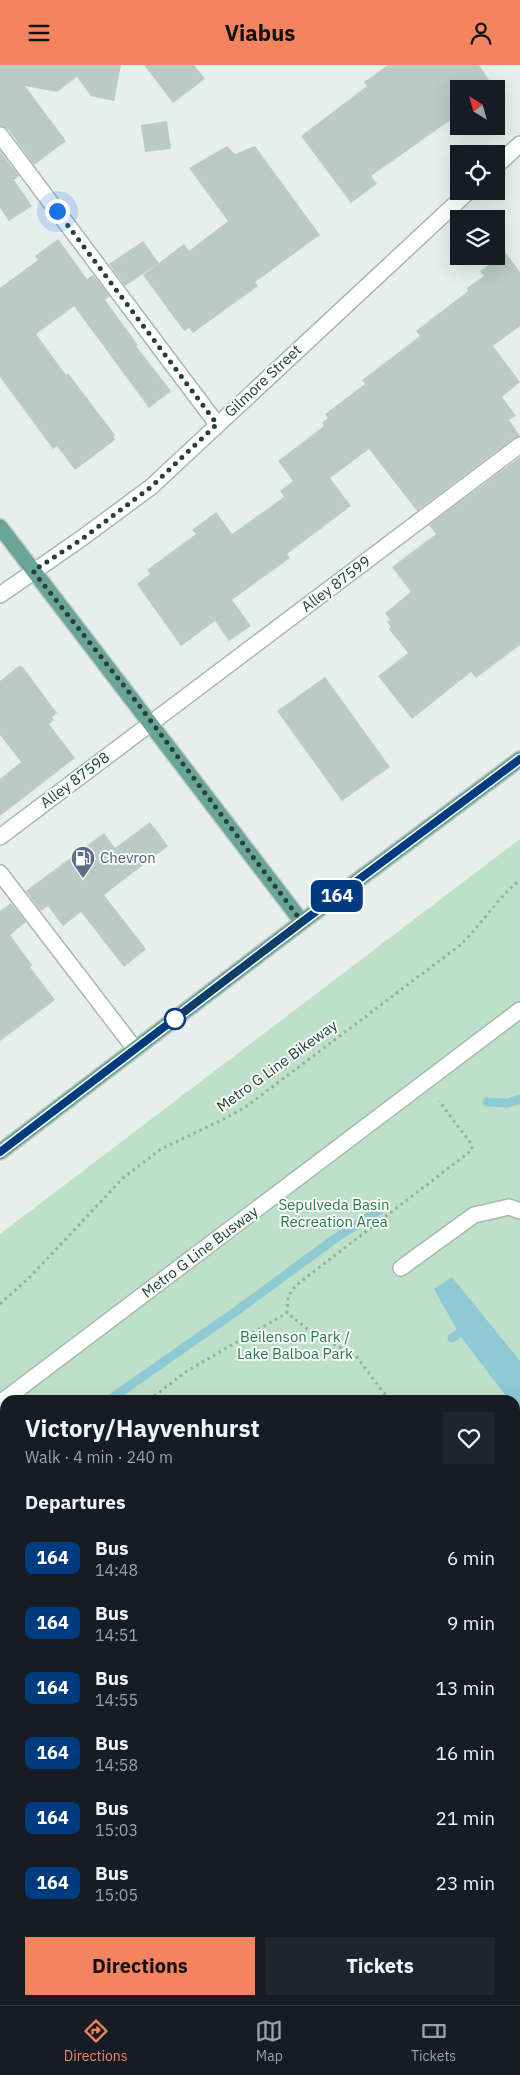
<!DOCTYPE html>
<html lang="en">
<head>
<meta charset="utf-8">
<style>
	body { margin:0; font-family:"IBM Plex Sans",sans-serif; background:#20242c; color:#f1f3f6; height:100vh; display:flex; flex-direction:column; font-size:19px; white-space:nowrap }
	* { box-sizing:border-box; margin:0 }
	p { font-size:16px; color:#9ea1a6 }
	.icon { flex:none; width:28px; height:28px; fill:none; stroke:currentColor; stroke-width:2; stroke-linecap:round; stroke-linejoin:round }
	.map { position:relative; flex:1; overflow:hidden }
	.sheet { position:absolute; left:0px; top:1330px; width:520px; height:610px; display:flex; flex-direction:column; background:#171b24; border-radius:15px 15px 0 0; box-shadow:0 5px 20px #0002 }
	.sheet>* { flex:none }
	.badge { padding:0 10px; border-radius:8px; font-size:18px; line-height:32px }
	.needle { width:32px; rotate:323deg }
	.buttons { position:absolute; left:450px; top:15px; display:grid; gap:10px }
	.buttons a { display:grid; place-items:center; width:55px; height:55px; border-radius:0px; background:#171b24; box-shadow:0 5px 20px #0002; font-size:25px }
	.you { position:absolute; width:25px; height:25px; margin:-12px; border:4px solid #fff; border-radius:50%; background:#1a73e8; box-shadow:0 0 0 8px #1a73e833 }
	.map>.badge { position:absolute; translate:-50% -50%; box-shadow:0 0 0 2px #fff }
	h2 { padding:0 25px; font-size:19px; line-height:45px }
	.round { display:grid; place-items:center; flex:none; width:52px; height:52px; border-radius:0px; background:#20242c }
	.summary { display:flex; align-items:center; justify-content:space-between; height:85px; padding:0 25px }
	h1 { font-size:24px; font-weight:800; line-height:38px }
	.primary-button { display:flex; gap:10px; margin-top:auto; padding:10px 25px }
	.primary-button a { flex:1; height:58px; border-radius:0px; background:#f4845f; color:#111; font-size:20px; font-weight:800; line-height:58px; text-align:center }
	.primary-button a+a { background:#20242c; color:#f1f3f6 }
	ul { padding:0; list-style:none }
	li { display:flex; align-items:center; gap:15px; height:65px; padding:0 25px }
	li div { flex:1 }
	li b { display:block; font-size:19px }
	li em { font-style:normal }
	li .badge { min-width:55px; font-weight:700; text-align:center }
	header { display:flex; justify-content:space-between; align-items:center; height:65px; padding:0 25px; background:#f4845f; color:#111; font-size:22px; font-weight:800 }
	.dock { display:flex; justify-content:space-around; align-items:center; height:70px; border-top:1px solid #363941; background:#171b24; font-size:14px; color:#9ea1a6 }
	.dock a { display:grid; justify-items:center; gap:2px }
	.dock .on { color:#f4845f }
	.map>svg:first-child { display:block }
</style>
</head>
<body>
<header><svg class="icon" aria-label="menu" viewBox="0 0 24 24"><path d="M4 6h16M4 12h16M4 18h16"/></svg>Viabus<svg class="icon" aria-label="person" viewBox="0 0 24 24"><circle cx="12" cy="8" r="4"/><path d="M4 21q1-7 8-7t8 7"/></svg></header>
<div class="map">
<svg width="520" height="1940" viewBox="0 0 520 1940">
	<rect width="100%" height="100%" fill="#e6efeb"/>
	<path fill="#bfe0c8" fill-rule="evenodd" d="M520,774V1940H0V1169ZM5,1335H515V1935H5Z"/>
	<path fill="#8ec9d4" d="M452,1212L520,1296V1349L515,1342V1335H509L461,1272L434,1224Z"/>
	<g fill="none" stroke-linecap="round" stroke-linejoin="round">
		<g stroke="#8ec9d4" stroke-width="9">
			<path d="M487,1037L508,1038L520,1034"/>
			<path d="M452,1273L468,1262"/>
			<path d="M109,1335L235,1247L333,1175L379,1145"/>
		</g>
	</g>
	<g fill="#bbcac4">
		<path d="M0,0H121L114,36L91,31L77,12L57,27L25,21L66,76L34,100L8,64L0,61Z"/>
		<path d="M144,0H194L205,14L173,38Z"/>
		<path d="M388,0H479L489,15L476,24H459V49L371,111L377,119L351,138L301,71L367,21L364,17Z"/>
		<path d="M167,56L171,84L145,87L141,60Z"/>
		<path d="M227,81L235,89L255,81L320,170L255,217L258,221L193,268L189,263L184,266L143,210L184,179L189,186L228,156L189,103Z"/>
		<path d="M0,86L19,111L14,115L32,141L9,156L0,143Z"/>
		<path d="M58,174L87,214L93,210L110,231L105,235L138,280L136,281L171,326L149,343L74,241L36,269L66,310L68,308L115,370L113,371L115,375L75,405L57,381L53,384L0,312V223L38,195L35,191Z"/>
		<path d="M143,176L159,198L125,221L109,199Z"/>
		<path d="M506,188L520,207V261L493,281L520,317L502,332L516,351L509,355L520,371L514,373L417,446L369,384L330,413L351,441L287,489L290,493L232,535L251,561L229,576L215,556L181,581L137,519L150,509L147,505L196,469L192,465L216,447L232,469L284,432L280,426L293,416L278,396L324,361L322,358L328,353L325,349L365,319L362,315L420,271L416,266L468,226L467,223L484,211L480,206Z"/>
		<path d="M520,392V580L476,613L471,607L412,654L378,611L408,588L389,564L391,562L387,557L390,555L385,548L411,527L392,502L436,469L429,460Z"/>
		<path d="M19,601H22L57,648L52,652L54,655L49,659L75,693L0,751V714L21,697L0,670V616Z"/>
		<path d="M325,612L390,702L342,736L277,646Z"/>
		<path d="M150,757L168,781L104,830L146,884L124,902L81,847L63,861L48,841L41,846L26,826L104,768L115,783Z"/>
		<path d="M11,838L26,857L10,870L32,900L30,902L55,935L0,976V846Z"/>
	</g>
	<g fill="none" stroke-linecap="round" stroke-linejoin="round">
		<defs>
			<g id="minor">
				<path d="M0,70L217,359"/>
				<path d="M496,101L520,79"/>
				<path d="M0,530L82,473L151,422L469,126"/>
				<path d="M0,772L520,380"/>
				<path d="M0,808L135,984"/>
				<path d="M401,1203L474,1150L509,1142L520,1146"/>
				<path d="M0,1338L520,945"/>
				<path d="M515,1568L520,1564"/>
				<path d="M515,1926L520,1933"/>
			</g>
			<g id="major">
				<path d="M0,462L302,857"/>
				<path d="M0,1087L302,857L520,694"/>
			</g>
		</defs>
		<use href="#minor" stroke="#a8b8b2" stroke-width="18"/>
		<use href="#major" stroke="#c2cac8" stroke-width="18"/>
		<g stroke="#86b3a5" stroke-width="3" stroke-dasharray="2.5 4" stroke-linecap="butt">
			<path d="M0,1239L31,1211L123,1113L161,1084L224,1054L247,1041L459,881C481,861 496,834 520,815"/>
			<path d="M149,1335L187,1306L287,1248"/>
			<path d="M389,1335L356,1291L314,1269L287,1248L288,1232L295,1221L472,1085V1080L439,1036"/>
			<path d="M0,1449L5,1445"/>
			<path d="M515,1501L520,1508"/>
			<path d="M515,1539L520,1536"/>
		</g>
		<use href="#minor" stroke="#fff" stroke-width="15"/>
		<use href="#major" stroke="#6aa596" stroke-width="15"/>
	</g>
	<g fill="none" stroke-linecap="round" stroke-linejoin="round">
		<defs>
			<path id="line" d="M0,1087L302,857L520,694"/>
		</defs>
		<use href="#line" stroke="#fff" stroke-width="11"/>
		<use href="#line" stroke="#003b80" stroke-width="8"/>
		<path stroke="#24423a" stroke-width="5" stroke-dasharray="0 9" d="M57,146L217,359L151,422L82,474L33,506L132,631L302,857L175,954"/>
	</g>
	<defs>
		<symbol id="fuel-pin" viewBox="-11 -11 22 30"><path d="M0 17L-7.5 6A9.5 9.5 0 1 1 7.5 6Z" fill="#5c6f8a" stroke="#f7fbf9"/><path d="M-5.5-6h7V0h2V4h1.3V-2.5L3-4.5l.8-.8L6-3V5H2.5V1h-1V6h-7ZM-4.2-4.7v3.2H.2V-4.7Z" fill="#fff"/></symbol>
	</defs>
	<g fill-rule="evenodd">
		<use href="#fuel-pin" x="69" y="779" width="28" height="38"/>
	</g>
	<circle fill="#fff" stroke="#003b80" stroke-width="2.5" cx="175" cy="954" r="10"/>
	<g text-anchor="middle" stroke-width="4" stroke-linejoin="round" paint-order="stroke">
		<g font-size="15" fill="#24423a" stroke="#f7fbf9">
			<text transform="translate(263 316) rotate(-43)" y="5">Gilmore Street</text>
			<text transform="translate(336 519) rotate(-37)" y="5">Alley 87599</text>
			<text transform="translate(75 715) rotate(-37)" y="5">Alley 87598</text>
			<text transform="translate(277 1001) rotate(-36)" y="5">Metro G Line Bikeway</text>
			<text transform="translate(200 1187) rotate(-37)" y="5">Metro G Line Busway</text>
		</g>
		<g font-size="15" fill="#4e5e75" stroke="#f7fbf9" text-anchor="start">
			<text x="100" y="798">Chevron</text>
		</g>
		<g font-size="15" fill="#2d7a4b" stroke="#f7fbf9">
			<text x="334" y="1145">Sepulveda Basin<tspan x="334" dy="17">Recreation Area</tspan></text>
			<text x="295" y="1277">Beilenson Park /<tspan x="295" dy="17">Lake Balboa Park</tspan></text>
		</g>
	</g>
</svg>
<div class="buttons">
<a><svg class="needle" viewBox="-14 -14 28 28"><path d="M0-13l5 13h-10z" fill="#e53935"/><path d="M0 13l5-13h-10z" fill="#9ea1a6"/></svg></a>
<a><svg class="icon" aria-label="locate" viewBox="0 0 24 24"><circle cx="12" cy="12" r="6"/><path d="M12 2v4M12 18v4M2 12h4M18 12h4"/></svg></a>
<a><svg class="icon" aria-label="layers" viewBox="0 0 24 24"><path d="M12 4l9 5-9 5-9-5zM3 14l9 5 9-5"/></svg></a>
</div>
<div class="you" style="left:57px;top:146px"></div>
<b class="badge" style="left:337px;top:831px;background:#003b80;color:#fff">164</b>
<section class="sheet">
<div class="summary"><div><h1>Victory/Hayvenhurst</h1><p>Walk · 4 min · 240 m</p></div><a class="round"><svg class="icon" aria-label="heart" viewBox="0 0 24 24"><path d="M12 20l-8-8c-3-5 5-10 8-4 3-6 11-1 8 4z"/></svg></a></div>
<h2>Departures</h2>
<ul>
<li><span class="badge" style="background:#003b80;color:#fff">164</span><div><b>Bus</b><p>14:48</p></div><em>6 min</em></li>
<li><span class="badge" style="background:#003b80;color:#fff">164</span><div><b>Bus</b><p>14:51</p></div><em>9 min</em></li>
<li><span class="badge" style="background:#003b80;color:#fff">164</span><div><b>Bus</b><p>14:55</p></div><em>13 min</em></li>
<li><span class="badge" style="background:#003b80;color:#fff">164</span><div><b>Bus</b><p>14:58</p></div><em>16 min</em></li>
<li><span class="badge" style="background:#003b80;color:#fff">164</span><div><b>Bus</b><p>15:03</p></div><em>21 min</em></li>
<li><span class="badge" style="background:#003b80;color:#fff">164</span><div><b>Bus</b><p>15:05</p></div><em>23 min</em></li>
</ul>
<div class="primary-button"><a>Directions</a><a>Tickets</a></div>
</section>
</div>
<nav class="dock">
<a class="on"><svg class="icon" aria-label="directions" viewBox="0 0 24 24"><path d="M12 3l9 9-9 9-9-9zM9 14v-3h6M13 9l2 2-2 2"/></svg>Directions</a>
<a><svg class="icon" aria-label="map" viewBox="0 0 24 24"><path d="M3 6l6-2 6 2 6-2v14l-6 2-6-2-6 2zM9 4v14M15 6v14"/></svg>Map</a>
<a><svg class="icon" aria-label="tickets" viewBox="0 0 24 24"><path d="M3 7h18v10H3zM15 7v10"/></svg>Tickets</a>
</nav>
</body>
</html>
